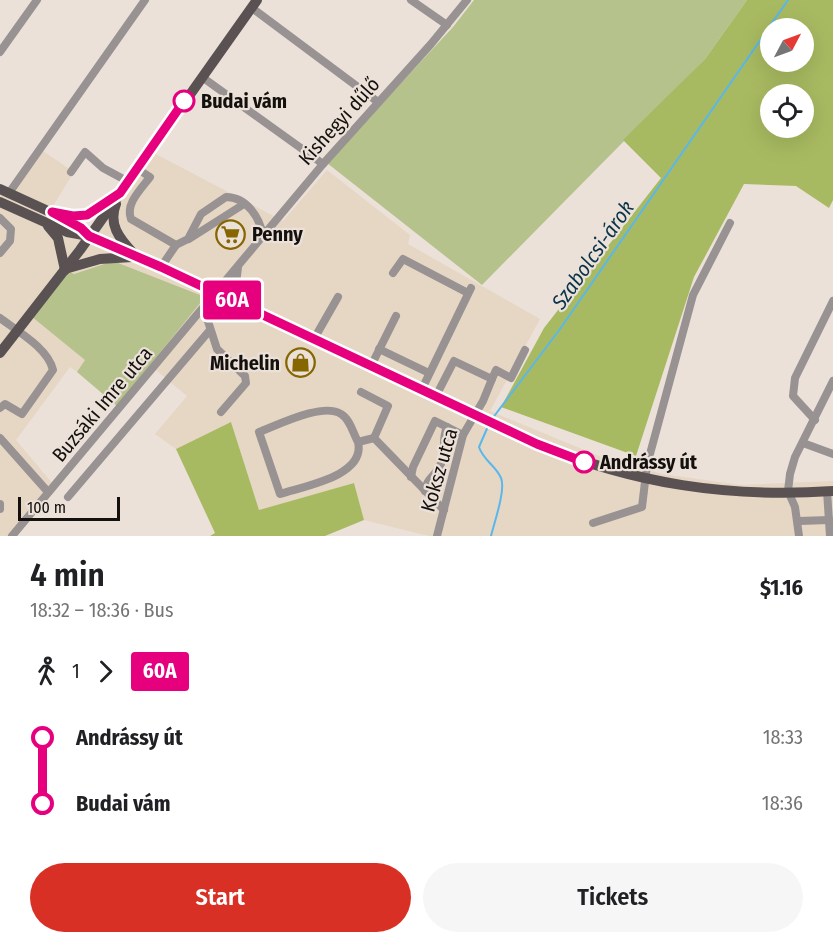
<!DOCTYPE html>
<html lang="en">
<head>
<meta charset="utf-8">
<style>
	body { margin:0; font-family:"Fira Sans Condensed",sans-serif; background:#f6f6f6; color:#202124; height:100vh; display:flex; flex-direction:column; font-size:22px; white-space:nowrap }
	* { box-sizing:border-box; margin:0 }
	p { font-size:20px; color:#757577 }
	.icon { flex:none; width:33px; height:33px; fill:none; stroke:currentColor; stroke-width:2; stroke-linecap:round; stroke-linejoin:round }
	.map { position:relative; height:536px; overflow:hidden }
	.details { display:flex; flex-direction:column; background:#fff; flex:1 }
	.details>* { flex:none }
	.badge { padding:0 12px; border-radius:4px; font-size:21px; line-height:39px }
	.needle { width:39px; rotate:49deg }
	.buttons { position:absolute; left:760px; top:18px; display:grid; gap:12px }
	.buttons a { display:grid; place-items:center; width:54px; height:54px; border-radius:50%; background:#fff; box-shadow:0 6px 24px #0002; font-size:30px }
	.scale { position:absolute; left:18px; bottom:15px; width:102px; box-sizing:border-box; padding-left:6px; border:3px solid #13100d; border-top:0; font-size:16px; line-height:21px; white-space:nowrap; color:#13100d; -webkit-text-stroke:4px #ebe1d9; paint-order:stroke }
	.map>.badge { position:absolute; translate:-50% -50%; box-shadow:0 0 0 3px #fff }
	.legs { display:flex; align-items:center; gap:9px; height:66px; padding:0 30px; font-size:20px }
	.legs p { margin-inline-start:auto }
	.overview { display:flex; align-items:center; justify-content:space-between; height:102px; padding:0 30px }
	h1 { font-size:33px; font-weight:600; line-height:45px }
	.button { display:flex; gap:12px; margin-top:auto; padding:12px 30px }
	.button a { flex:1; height:69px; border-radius:36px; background:#d93025; color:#fff; font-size:24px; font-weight:600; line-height:69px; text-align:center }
	.button a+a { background:#f6f6f6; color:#202124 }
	ul { padding:0 30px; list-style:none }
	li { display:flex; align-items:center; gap:21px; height:66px; font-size:22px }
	li i { display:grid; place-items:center; width:9px; height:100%; margin:0 8px; background:currentColor }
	li i::after { content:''; width:15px; height:15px; margin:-8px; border:4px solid; border-radius:50%; background:#fff }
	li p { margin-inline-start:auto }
	li:first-child i { background:linear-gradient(#0000 50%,currentColor 0) }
	li:last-child i { background:linear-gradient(currentColor 50%,#0000 0) }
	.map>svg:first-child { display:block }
</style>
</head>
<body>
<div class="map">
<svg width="833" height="536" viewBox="0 0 833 536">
	<rect width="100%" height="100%" fill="#ebe1d9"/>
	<path fill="#e6d6c4" d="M43,151L74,172L48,214L84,233L125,198L154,153L283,221L327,170L410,235L408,244L540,319L490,411L599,456L662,474L741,485L833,481V536H429L364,520L354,483L259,510L231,422L176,449L155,434L187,396L150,365L113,261L74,274L26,312L86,360L77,372L70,367L16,440L57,489L14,536H0V184L14,191Z"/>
	<g fill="#b6c28b">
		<path d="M474,0H747L705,59L482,285L327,163L453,27Z"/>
		<path d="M113,261L205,297L117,406L77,372L85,360L26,312L61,268L74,274Z"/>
	</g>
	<g fill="#a8ba61" fill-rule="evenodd">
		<path d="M747,0H833V200L829,208L796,186L744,184L694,277L636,456L501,407L544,328L661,178L623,140L705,59ZM771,28H804V62H771ZM771,94H804V128H771Z"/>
		<path d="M231,422L259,510L354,483L364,520L325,536H210L215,533L176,449Z"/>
	</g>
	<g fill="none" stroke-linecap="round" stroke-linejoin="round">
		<g stroke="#5ab7eb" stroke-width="2">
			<path d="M492,419L560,329L788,0"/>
			<path d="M489,424L479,447C483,460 496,466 501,478C506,490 494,523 491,536"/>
		</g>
		<g stroke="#989293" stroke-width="8">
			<path d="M411,0L447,25"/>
			<path d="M252,8L378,102"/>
			<path d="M0,52L37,0"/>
			<path d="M202,77L323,164"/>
			<path d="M136,168L150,177C141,189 125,204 131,219L176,245"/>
			<path d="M71,172L85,152L103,168L127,181"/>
			<path d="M9,193L145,0"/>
			<path d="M0,218L11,229L10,241L0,253"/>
			<path d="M189,239L244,204"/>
			<path d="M161,267L176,245L188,239L201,214L226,197C247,197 260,218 263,236"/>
			<path d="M238,267L236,284L241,304"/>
			<path d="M393,273L403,259L468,293"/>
			<path d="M204,309L217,349L245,376L246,383L221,412"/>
			<path d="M0,318C17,331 48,348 53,370L22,414L5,404L0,408"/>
			<path d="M314,339L338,297"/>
			<path d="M379,349L429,373"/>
			<path d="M371,366L396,316"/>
			<path d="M492,379L496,370L511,378L525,350"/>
			<path d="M422,389L471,288"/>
			<path d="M361,392L388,406L374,438L444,510"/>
			<path d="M436,396L454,361L492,379L483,401L463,435L437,536"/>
			<path d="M815,420L793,396L795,378L833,301"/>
			<path d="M0,438L48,492"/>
			<path d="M358,442C366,476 304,486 280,494L259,432C278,425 323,402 341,414C350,419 353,433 358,442L374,438"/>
			<path d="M803,443L833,454"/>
			<path d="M411,477L413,467L435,421L463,435"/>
			<path d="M425,491C426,479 435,476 440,466C447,453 441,440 447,427"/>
			<path d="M827,491L830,536"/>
			<path d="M68,497L210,330"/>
			<path d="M0,504V509"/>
			<path d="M799,521L829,520"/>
			<path d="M593,523L642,507L647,465L693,295L730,223"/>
			<path d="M12,536L323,164L431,44L467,0"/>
			<path d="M799,536L795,507L788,491L790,474L795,457L833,381"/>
		</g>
		<g stroke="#5a5153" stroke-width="10">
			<path d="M0,189L72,222L89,236"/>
			<path d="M0,202L67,232L89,236L161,267L537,444C636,484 727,498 833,491"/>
			<path d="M116,204C108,224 119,238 133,253"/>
			<path d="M64,215H87L113,198"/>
			<path d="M48,226L58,238L65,270"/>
			<path d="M65,269L100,259L132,257"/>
			<path d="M0,353L80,250L257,0"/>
		</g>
	</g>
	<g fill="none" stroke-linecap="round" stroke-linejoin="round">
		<defs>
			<path id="line-1" d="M184,101L120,193L87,215L73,216L52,212L81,228L89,236L161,267L537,444L584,462"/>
		</defs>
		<use href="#line-1" stroke="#fff" stroke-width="14"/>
		<use href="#line-1" stroke="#e6007e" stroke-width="9"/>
	</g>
	<defs>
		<symbol id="supermarket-ring" viewBox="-11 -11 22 22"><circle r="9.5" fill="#ebe1d9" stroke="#866600" stroke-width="1.5"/><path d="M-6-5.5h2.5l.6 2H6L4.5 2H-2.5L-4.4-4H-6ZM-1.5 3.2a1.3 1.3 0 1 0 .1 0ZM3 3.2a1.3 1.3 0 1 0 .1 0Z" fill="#866600"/></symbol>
		<symbol id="shop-ring" viewBox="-11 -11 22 22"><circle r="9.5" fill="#ebe1d9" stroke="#866600" stroke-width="1.5"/><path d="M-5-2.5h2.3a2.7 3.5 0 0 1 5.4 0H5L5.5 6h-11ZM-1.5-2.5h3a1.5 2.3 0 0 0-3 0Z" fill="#866600"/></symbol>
	</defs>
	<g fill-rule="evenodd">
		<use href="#supermarket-ring" x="214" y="218" width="33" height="33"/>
		<use href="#shop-ring" x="284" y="346" width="33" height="33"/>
	</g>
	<g fill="#fff" stroke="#e6007e" stroke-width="3">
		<circle cx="184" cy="101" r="10"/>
		<circle cx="584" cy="462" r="10"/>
	</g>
	<g text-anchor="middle" stroke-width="4.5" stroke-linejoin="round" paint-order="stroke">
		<g font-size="20" font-weight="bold" fill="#13100d" stroke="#ebe1d9" text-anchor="start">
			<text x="201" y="108">Budai vám</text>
			<text x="600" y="469">Andrássy út</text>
		</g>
		<g font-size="20" fill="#13100d" stroke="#ebe1d9">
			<text transform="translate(339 121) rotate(-48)" y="7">Kishegyi dűlő</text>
			<text transform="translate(102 404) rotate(-50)" y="7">Buzsáki Imre utca</text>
			<text transform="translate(439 470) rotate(-74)" y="7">Koksz utca</text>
		</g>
		<g font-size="20" font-weight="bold" fill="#13100d" stroke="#ebe1d9" text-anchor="start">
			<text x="252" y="241">Penny</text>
			<text x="280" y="370" text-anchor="end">Michelin</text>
		</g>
		<g font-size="21" font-style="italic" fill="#0a3449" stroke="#ebe1d9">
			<text transform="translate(593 255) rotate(-55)" y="7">Szabolcsi-árok</text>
		</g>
	</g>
</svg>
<div class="buttons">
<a><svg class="needle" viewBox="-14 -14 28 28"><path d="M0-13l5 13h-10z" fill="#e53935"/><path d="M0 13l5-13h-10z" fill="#757577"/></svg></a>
<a><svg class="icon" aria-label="locate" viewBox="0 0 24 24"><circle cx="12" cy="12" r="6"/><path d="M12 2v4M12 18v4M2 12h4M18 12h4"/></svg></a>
</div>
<div class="scale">100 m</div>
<b class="badge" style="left:232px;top:300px;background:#e6007e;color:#fff">60A</b>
</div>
<section class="details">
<div class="overview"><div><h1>4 min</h1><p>18:32 – 18:36 · Bus</p></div><b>$1.16</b></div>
<div class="legs"><svg class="icon" aria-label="walk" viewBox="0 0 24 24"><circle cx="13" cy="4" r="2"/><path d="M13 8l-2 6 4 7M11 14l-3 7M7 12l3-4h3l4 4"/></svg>1<svg class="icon" aria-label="forward" viewBox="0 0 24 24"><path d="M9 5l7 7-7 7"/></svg><b class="badge" style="background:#e6007e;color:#fff">60A</b></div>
<ul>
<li><i style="color:#e6007e"></i><b>Andrássy út</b><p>18:33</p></li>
<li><i style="color:#e6007e"></i><b>Budai vám</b><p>18:36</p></li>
</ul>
<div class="button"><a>Start</a><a>Tickets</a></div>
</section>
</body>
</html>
